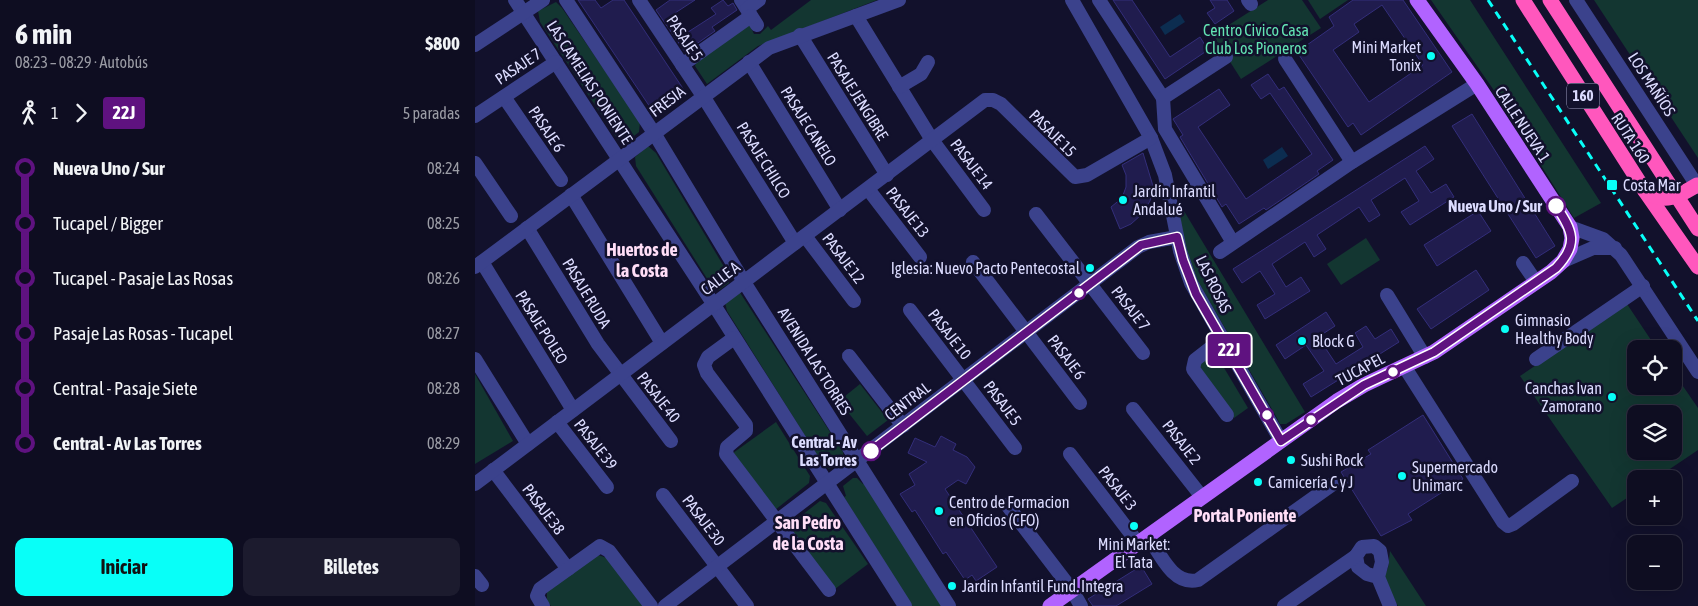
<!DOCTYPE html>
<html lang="es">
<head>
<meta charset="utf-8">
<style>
	body { margin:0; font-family:"Asap Condensed",sans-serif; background:#1c1b2e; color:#f1f3f6; height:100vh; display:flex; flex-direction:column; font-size:19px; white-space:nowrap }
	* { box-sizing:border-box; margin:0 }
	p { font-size:16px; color:#9b9ca5 }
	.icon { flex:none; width:28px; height:28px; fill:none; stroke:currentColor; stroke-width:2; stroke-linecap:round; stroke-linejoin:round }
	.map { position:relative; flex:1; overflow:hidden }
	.details { display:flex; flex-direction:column; background:#0e0d21; width:475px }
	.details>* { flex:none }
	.badge { padding:0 10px; border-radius:4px; font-size:18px; line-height:32px }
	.tools { position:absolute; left:1152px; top:340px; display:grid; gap:10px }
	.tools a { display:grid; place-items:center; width:55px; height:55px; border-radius:10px; background:#0e0d21; box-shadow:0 5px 20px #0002,0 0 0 1px #2e2d3f; font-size:25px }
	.map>.badge { position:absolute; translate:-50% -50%; box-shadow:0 0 0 2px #fff }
	.legs { display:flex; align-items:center; gap:8px; height:55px; padding:0 15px; font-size:16px }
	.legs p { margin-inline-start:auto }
	.summary { display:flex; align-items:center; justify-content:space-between; height:85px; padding:0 15px }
	h1 { font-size:28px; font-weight:700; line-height:38px }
	.action { display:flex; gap:10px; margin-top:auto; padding:10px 15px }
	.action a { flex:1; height:58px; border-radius:10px; background:#08fff8; color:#111; font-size:20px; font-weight:700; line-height:58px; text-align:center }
	.action a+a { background:#1c1b2e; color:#f1f3f6 }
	ul { padding:0 15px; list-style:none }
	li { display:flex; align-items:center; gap:18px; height:55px; font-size:19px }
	li i { display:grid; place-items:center; width:8px; height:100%; margin:0 6px; background:currentColor }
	li i::after { content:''; width:12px; height:12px; margin:-6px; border:4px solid; border-radius:50%; background:#0e0d21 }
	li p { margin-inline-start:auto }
	li:first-child i { background:linear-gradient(#0000 50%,currentColor 0) }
	li:last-child i { background:linear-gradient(currentColor 50%,#0000 0) }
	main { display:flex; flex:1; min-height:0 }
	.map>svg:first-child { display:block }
</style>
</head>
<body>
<main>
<section class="details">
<div class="summary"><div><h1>6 min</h1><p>08:23 – 08:29 · Autobús</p></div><b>$800</b></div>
<div class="legs"><svg class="icon" aria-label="walk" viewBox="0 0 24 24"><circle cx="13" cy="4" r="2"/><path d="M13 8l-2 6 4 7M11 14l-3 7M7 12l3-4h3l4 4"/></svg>1<svg class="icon" aria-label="forward" viewBox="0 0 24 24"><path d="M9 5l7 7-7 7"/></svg><b class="badge" style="background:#5f1280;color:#fff">22J</b><p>5 paradas</p></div>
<ul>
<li><i style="color:#5f1280"></i><b>Nueva Uno / Sur</b><p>08:24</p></li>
<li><i style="color:#5f1280"></i><span>Tucapel / Bigger</span><p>08:25</p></li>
<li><i style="color:#5f1280"></i><span>Tucapel - Pasaje Las Rosas</span><p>08:26</p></li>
<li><i style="color:#5f1280"></i><span>Pasaje Las Rosas - Tucapel</span><p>08:27</p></li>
<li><i style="color:#5f1280"></i><span>Central - Pasaje Siete</span><p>08:28</p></li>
<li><i style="color:#5f1280"></i><b>Central - Av Las Torres</b><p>08:29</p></li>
</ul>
<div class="action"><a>Iniciar</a><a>Billetes</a></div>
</section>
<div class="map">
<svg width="1223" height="606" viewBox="0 0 1223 606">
	<rect width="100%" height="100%" fill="#12112c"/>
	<g fill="#133631" fill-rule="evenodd">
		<path d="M336,0H402L283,46L232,84L220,66L221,62L274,24L279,34H285L293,26L296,30Z"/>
		<path d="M793,0H827L846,28L766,79L738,35Z"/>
		<path d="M833,0H873L845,19Z"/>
		<path d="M956,0H995L1126,203L1099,218L1018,89Z"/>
		<path d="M1119,0H1223V158Z"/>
		<path d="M81,2L87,8L165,122L164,132L150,143L143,140L65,22L63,11Z"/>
		<path d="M173,146L181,153L254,275V283L244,290L238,288L161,166L160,157Z"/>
		<path d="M703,201L830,412L811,424H805L802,418L724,283L710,252Z"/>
		<path d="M891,238L905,260L866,285L852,264Z"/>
		<path d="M264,291L368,452L369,460L354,469L347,463L252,311L250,302Z"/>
		<path d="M1152,304L1182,349H1161V386H1199V373L1223,408V450L1180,479H1161V492L1137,508L1045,376ZM1161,414H1199V451H1161Z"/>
		<path d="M739,351L773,408L759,418L721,370L723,361Z"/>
		<path d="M0,374L38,441L0,464Z"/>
		<path d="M385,384L413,420L392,436L364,401Z"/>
		<path d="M301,422L335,476L334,483L300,510L258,453Z"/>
		<path d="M378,478H382L388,484L390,483L468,606H437L369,497L371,496L368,486Z"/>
		<path d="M345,501L351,503L393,564L360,589L313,526Z"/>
		<path d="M915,551L951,606H923L908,579L913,568Z"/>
		<path d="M120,554L132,558L168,606H76L72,601V592Z"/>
	</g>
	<g fill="#0c2d50">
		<path d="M705,14L710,22L690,35L685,27Z"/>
		<path d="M807,147L813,156L793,169L788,160Z"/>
	</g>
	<g fill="#201c4e" stroke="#332e7a" fill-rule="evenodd">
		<path d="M103,0H120L126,8L138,0H149L209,90L197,98L194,94L175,107Z"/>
		<path d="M195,0H220L197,15L210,34L241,14L236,8L248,0L253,6L258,3L262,10L237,27L240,31L210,52L181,10Z"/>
		<path d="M638,0H657L695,57L725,37L733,50L690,79Z"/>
		<path d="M735,0H752L759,11L740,24L732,13L740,8Z"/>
		<path d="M878,0H928L977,72L886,135L878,123L873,127L822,52L859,26L854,17ZM907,5L948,65L894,102L858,50L884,32L879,24Z"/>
		<path d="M793,74L804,90L809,87L858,160L842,171L844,174L791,210L789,208L764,224L751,204L747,207L705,137L708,135L698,119L744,89L755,105L723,127L771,199L837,154L795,93L786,99L776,85Z"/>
		<path d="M997,114L1080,246L1061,258L977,126Z"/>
		<path d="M950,146L959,159L941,171L956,193L971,184L979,197L935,225L926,212L944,201L930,178L896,200L905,215L894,222L884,207L842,235L851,249L839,257L830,242L797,264L811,287L826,277L835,291L790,319L782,305L800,294L785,271L767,283L758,269Z"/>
		<path d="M668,153L678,186L675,201L666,215L656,224L645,229L636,207L647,198L651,187V175L647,165Z"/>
		<path d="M1003,211L1016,231L962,266L949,245Z"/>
		<path d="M1001,270L1014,290L956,329L942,309Z"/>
		<path d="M851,312L860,326L843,337L861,364L888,347L880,333L891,326L900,339L916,329L924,342L836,397L828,384L849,371L831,345L810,359L801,345Z"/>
		<path d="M948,415L988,479L933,514L937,520L906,536L866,472L896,454L893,450Z"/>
		<path d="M466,436L481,444L478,450L492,457L500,467L491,484L483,480L470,489L522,567L501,581L497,575L490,580L471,552L468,554L440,510L437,512L425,494L440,485L434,474L452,462L433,453L440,438L460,447Z"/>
		<path d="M666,566L677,584L641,606H618L613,599Z"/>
	</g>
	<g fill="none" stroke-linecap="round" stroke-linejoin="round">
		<g stroke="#3b428c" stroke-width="14">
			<path d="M40,0L239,305L430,606"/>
			<path d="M91,0L179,133L269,282L474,606"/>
			<path d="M164,0L228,96L320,243"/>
			<path d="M266,0L282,25"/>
			<path d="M597,0L676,138L690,175L705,251L716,283L806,441"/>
			<path d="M624,0L688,98"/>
			<path d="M773,0L776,4"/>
			<path d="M1101,0L1223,187"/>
			<path d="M272,9L284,0"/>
			<path d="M381,16L457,140L509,210"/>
			<path d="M325,35L412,175"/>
			<path d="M0,45L68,0"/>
			<path d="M751,57L688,98L690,129L757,241"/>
			<path d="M810,59L877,162"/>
			<path d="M274,62L365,210"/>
			<path d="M207,65L276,16"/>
			<path d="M424,87L446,74L453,62"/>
			<path d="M29,97L86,180"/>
			<path d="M0,116L81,62"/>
			<path d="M0,163L36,216"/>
			<path d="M393,189L445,257"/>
			<path d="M96,195L187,343"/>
			<path d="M561,214L668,353"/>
			<path d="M1095,227L1128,239L1146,255L1223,372"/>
			<path d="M52,228L123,344L196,441"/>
			<path d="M330,236L379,301"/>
			<path d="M745,252L877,162L1002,84"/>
			<path d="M1088,261L1118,248H1140"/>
			<path d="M7,262L98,410"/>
			<path d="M498,262L605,403"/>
			<path d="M1048,263L1061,282"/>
			<path d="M0,267L294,48L424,0"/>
			<path d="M912,295L950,357"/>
			<path d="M435,310L540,448"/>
			<path d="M259,338L233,357L229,365L232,373L271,425V431L252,447L251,454L354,590"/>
			<path d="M747,339L720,360L718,369L752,415"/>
			<path d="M374,356L428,426"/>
			<path d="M0,359L53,444"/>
			<path d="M1061,359L1168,286"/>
			<path d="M929,366L1028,522L1033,526L1038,524L1097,481"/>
			<path d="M658,409L727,497"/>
			<path d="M82,422L132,487"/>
			<path d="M595,454L663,543"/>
			<path d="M18,470L93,569"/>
			<path d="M0,484L510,100H518L526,104L600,177L612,175L676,138"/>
			<path d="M188,495L272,606"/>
			<path d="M532,505L597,590L606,606"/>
			<path d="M673,536C685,554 698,586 723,580L858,484"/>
			<path d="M0,576L7,585"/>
			<path d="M903,577L892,574L883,567L881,556L887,547L899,546L905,551L907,562L903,577L915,606"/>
			<path d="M68,606L62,596L65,589L125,546L134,551L176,606"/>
			<path d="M190,606L663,247L674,242L702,237"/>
			<path d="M809,606L881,556"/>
		</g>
		<path stroke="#b163ff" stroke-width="15" d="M575,606L862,401L889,385L959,352L1076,272L1088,261L1095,249L1097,238L1095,227L1002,84L942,0"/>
		<g stroke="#ff57bd" stroke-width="15">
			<path d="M1048,0L1170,191L1223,267"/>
			<path d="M1075,0L1223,229"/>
			<path d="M1170,191C1189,205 1204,196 1222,185"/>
		</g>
		<path stroke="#08fff8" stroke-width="3" stroke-dasharray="8 6" stroke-linecap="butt" d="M1013,0L1223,321"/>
	</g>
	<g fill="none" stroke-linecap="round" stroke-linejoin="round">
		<defs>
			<path id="line-1" d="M396,451L666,245L702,237L708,260L721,294L806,441L889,385L959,352L1081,268C1104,244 1098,231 1081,206"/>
		</defs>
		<use href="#line-1" stroke="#fff" stroke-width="11"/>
		<use href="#line-1" stroke="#5f1280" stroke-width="8"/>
	</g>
	<g fill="#08fff8" stroke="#12112c" stroke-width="2">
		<circle cx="956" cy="56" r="5"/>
		<rect x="1131" y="179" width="12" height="12" rx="2.5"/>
		<circle cx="648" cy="200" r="5"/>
		<circle cx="615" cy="268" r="5"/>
		<circle cx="1030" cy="329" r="5"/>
		<circle cx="827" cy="341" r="5"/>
		<circle cx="1137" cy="397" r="5"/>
		<circle cx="816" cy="460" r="5"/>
		<circle cx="927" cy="476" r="5"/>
		<circle cx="783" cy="482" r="5"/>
		<circle cx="464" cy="511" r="5"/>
		<circle cx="659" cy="526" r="5"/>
		<circle cx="477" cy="586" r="5"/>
	</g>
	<g fill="#fff" stroke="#5f1280" stroke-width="2.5">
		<circle cx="1081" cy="206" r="9"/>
		<circle cx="604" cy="293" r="6"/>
		<circle cx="918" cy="372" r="6"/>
		<circle cx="792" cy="415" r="6"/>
		<circle cx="836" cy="420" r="6"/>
		<circle cx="396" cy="451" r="9"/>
	</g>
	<g text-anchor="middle" stroke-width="5" stroke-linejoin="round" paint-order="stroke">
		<rect fill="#12112c" stroke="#9f9fc0" stroke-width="1" x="1092" y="83.5" width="32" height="25" rx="4"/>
		<g font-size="15" font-weight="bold" fill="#dcdcff">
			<text x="1108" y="101">160</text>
		</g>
		<g font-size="16" fill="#63e4b3" stroke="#12112c">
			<text x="781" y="36">Centro Civico Casa<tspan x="781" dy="18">Club Los Pioneros</tspan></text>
		</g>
		<g font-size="16" fill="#dcdcff" stroke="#12112c">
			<text transform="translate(210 38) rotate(56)" y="6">PASAJE 5</text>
			<text transform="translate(43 66) rotate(-34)" y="6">PASAJE 7</text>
			<text transform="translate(115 82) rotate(57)" y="6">LAS CAMELIAS PONIENTE</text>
			<text transform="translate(1177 84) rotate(57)" y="6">LOS MAÑÍOS</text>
			<text transform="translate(383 96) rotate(58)" y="6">PASAJE JENGIBRE</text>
			<text transform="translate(192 101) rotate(-37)" y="6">FRESIA</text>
			<text transform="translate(1048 124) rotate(57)" y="6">CALLE NUEVA 1</text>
			<text transform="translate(334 126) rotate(58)" y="6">PASAJE CANELO</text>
			<text transform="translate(72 129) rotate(56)" y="6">PASAJE 6</text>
			<text transform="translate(578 133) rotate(45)" y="6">PASAJE 15</text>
			<text transform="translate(1156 138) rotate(57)" y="6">RUTA 160</text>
			<text transform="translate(289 160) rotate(58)" y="6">PASAJE CHILCO</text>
			<text transform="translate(497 164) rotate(53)" y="6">PASAJE 14</text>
			<text transform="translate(433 212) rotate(52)" y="6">PASAJE 13</text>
			<text transform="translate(369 258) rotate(53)" y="6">PASAJE 12</text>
			<text transform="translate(245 278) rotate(-37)" y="6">CALLE A</text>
			<text transform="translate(739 284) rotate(64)" y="6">LAS ROSAS</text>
			<text transform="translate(112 293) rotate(59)" y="6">PASAJE RUDA</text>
			<text transform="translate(656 308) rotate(52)" y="6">PASAJE 7</text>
			<text transform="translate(67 327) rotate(58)" y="6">PASAJE POLEO</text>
			<text transform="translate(475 334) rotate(52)" y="6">PASAJE 10</text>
			<text transform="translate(592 357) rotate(53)" y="6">PASAJE 6</text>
			<text transform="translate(340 361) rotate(58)" y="6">AVENIDA LAS TORRES</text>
			<text transform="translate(885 369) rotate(-28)" y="6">TUCAPEL</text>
			<text transform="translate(184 397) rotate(52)" y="6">PASAJE 40</text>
			<text transform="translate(432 401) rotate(-37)" y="6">CENTRAL</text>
			<text transform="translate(528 403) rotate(53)" y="6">PASAJE 5</text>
			<text transform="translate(707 442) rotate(52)" y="6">PASAJE 2</text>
			<text transform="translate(121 444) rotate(52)" y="6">PASAJE 39</text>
			<text transform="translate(643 488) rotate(52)" y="6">PASAJE 3</text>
			<text transform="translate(69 509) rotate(53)" y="6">PASAJE 38</text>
			<text transform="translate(229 520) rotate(53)" y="6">PASAJE 30</text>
		</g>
		<g font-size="16" fill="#dcdcff" stroke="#12112c" text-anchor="start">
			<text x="946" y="53" text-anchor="end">Mini Market<tspan x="946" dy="18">Tonix</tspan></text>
			<text x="1148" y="191">Costa Mar</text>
			<text x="658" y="197">Jardín Infantil<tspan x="658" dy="18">Andalué</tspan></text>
			<text x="605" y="274" text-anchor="end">Iglesia: Nuevo Pacto Pentecostal</text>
			<text x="1040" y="326">Gimnasio<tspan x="1040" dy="18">Healthy Body</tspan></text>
			<text x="837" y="347">Block G</text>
			<text x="1127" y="394" text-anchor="end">Canchas Ivan<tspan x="1127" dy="18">Zamorano</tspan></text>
			<text x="826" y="466">Sushi Rock</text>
			<text x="937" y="473">Supermercado<tspan x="937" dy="18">Unimarc</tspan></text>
			<text x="793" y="488">Carnicería C y J</text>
			<text x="474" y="508">Centro de Formacion<tspan x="474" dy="18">en Oficios (CFO)</tspan></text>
			<text x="659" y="550" text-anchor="middle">Mini Market:<tspan x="659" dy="18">El Tata</tspan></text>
			<text x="487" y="592">Jardin Infantil Fund. Integra</text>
		</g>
		<g font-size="16" font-weight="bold" fill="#dcdcff" stroke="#12112c" text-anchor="end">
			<text x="1067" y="212">Nueva Uno / Sur</text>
			<text x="382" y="448">Central - Av<tspan x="382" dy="18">Las Torres</tspan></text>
		</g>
		<g font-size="18" font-weight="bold" fill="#ffdef7" stroke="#12112c">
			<text x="167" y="256">Huertos de<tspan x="167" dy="21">la Costa</tspan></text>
			<text x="770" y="522">Portal Poniente</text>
			<text x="333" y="529">San Pedro<tspan x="333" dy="21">de la Costa</tspan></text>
		</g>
	</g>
</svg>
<div class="tools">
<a><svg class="icon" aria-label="locate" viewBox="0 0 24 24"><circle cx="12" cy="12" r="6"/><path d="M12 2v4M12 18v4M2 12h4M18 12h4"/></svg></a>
<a><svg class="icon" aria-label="layers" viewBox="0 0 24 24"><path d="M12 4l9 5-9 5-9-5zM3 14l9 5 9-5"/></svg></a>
<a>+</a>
<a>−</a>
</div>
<b class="badge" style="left:754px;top:350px;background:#5f1280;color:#fff">22J</b>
</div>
</main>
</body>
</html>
